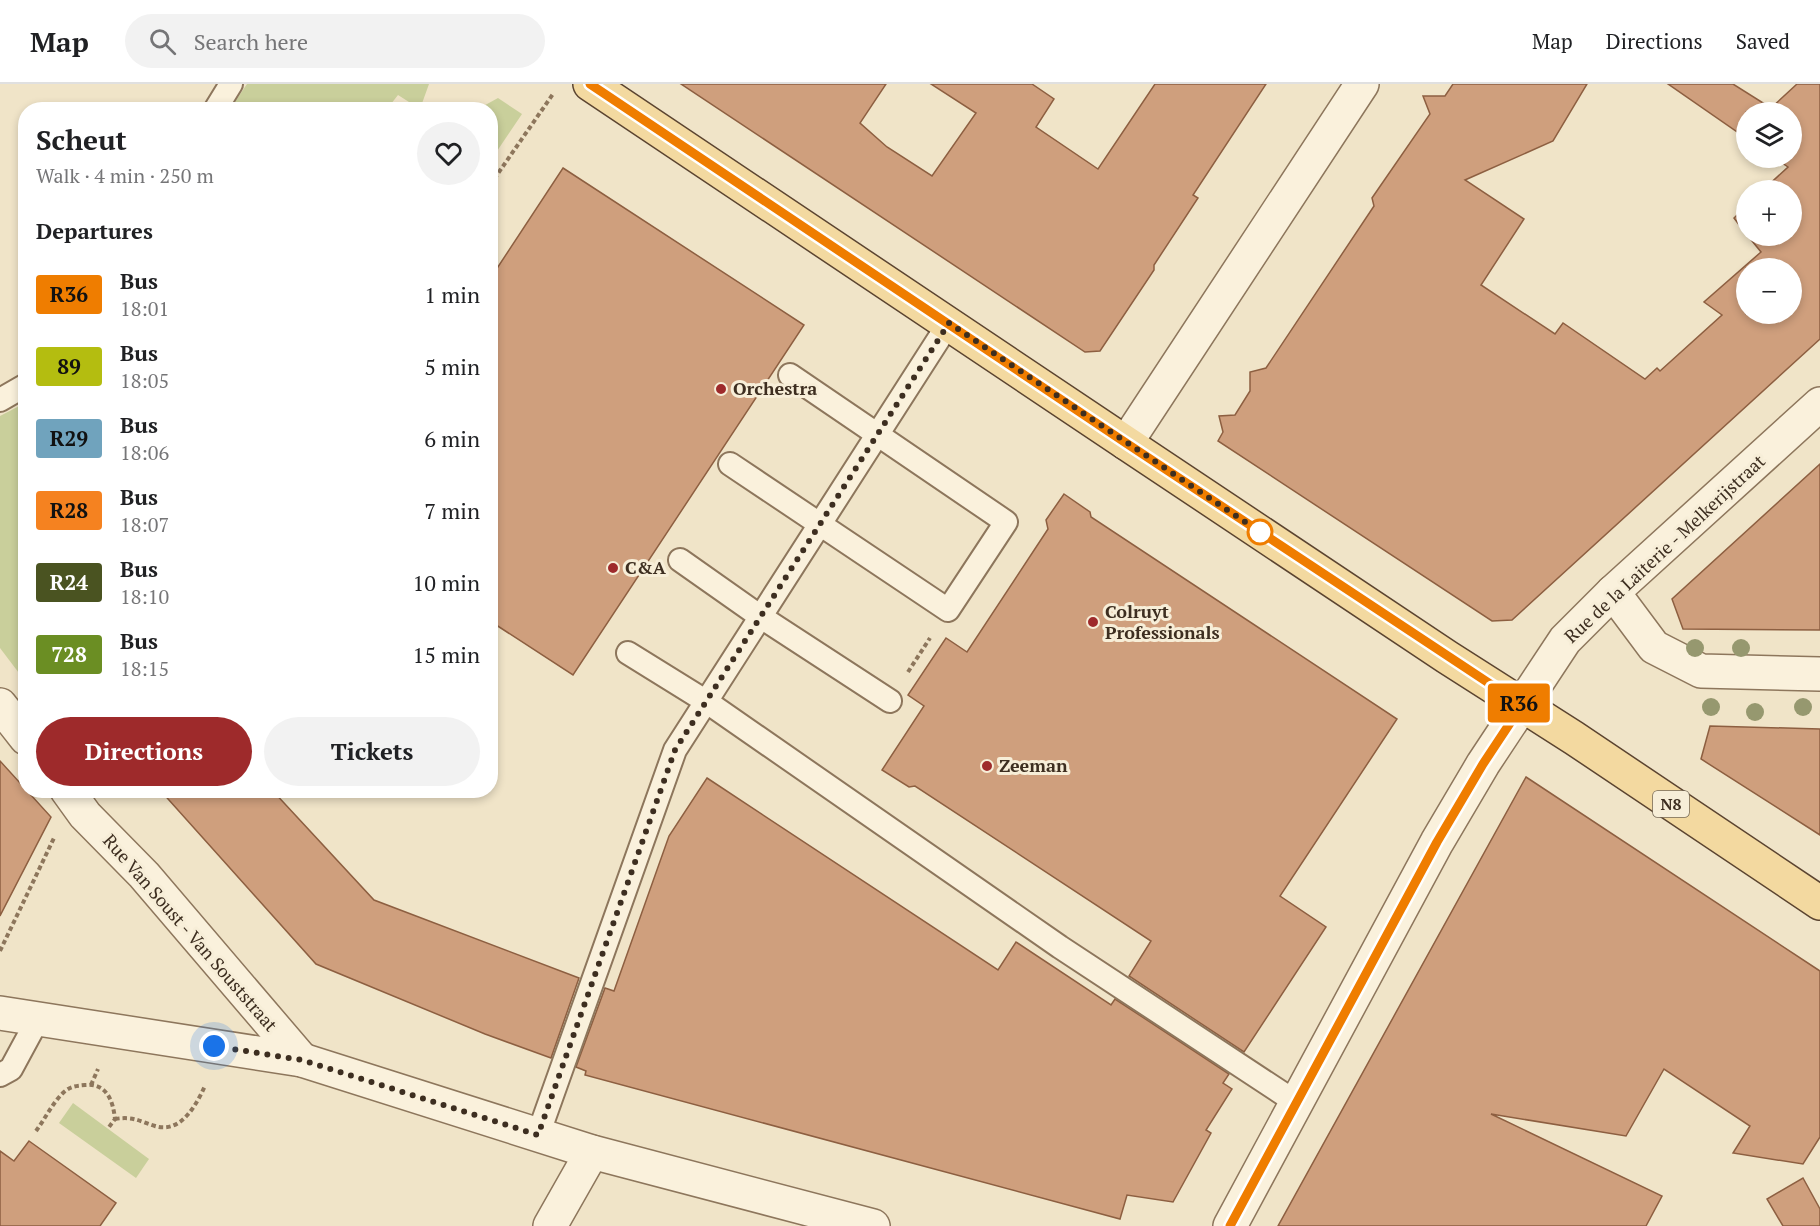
<!DOCTYPE html>
<html lang="en">
<head>
<meta charset="utf-8">
<style>
	body { margin:0; font-family:"PT Serif",serif; background:#f2f2f2; color:#202124; height:100vh; display:flex; flex-direction:column; font-size:22px; white-space:nowrap }
	* { box-sizing:border-box; margin:0 }
	p { font-size:20px; color:#757577 }
	.icon { flex:none; width:33px; height:33px; fill:none; stroke:currentColor; stroke-width:2; stroke-linecap:round; stroke-linejoin:round }
	.map { position:relative; flex:1; overflow:hidden }
	.panel { position:absolute; left:18px; top:18px; width:480px; height:696px; display:flex; flex-direction:column; background:#fff; border-radius:24px; box-shadow:0 3px 9px #0003 }
	.panel>* { flex:none }
	.badge { padding:0 12px; border-radius:4px; font-size:21px; line-height:39px }
	.tools { position:absolute; left:1736px; top:18px; display:grid; gap:12px }
	.tools a { display:grid; place-items:center; width:66px; height:66px; border-radius:50%; background:#fff; box-shadow:0 3px 9px #0003; font-size:30px }
	.you { position:absolute; width:30px; height:30px; margin:-15px; border:4px solid #fff; border-radius:50%; background:#1a73e8; box-shadow:0 0 0 9px #1a73e833 }
	.map>.badge { position:absolute; translate:-50% -50%; box-shadow:0 0 0 3px #fff }
	h2 { padding:0 18px; font-size:22px; line-height:54px }
	.round { display:grid; place-items:center; flex:none; width:63px; height:63px; border-radius:32px; background:#f2f2f2 }
	.head { display:flex; align-items:center; justify-content:space-between; height:102px; padding:0 18px }
	h1 { font-size:28px; font-weight:700; line-height:45px }
	.cta { display:flex; gap:12px; margin-top:auto; padding:12px 18px }
	.cta a { flex:1; height:69px; border-radius:36px; background:#9e2a2b; color:#fff; font-size:24px; font-weight:700; line-height:69px; text-align:center }
	.cta a+a { background:#f2f2f2; color:#202124 }
	ul { padding:0; list-style:none }
	li { display:flex; align-items:center; gap:18px; height:72px; padding:0 18px }
	li div { flex:1 }
	li b { display:block; font-size:22px }
	li em { font-style:normal }
	li .badge { min-width:66px; font-weight:700; text-align:center }
	header { display:flex; align-items:center; gap:36px; box-sizing:border-box; height:84px; padding:0 30px; background:#fff; border-bottom:2px solid #e0e0e0 }
	header strong { font-size:28px }
	nav { display:flex; gap:33px; margin-inline-start:auto; font-size:21px }
	.search { width:420px; height:54px; background:#f2f2f2; display:flex; align-items:center; gap:15px; box-sizing:border-box; padding:0 21px; border-radius:33px; color:#757577; font-size:22px }
	.map>svg:first-child { display:block }
</style>
</head>
<body>
<header>
<strong>Map</strong>
<div class="search"><svg class="icon" aria-label="search" viewBox="0 0 24 24"><circle cx="10" cy="10" r="6"/><path d="M15 15l6 6"/></svg>Search here</div>
<nav><a>Map</a><a>Directions</a><a>Saved</a></nav>
</header>
<div class="map">
<svg width="1820" height="1142" viewBox="0 0 1820 1142">
	<rect width="100%" height="100%" fill="#f0e4c8"/>
	<g fill="#c9cf9b">
		<path d="M247,0H429L420,25L398,11L387,25L382,23L380,26L230,25Z"/>
		<path d="M498,14L522,30L491,76L490,26L478,25Z"/>
		<path d="M25,319V597L0,564V332Z"/>
		<path d="M73,1019L149,1075L136,1094L59,1039Z"/>
	</g>
	<g fill="#cf9f7d" stroke="#8d5f41" stroke-width="1.5" fill-rule="evenodd">
		<path d="M681,0H886L860,39L887,63L932,92L976,29L931,0H1032L1054,15L1036,43L1098,85L1155,0H1266L1193,111L1198,114L1154,181V186L1100,267L1085,268Z"/>
		<path d="M1453,0H1587L1553,57L1465,96L1524,135L1481,201L1555,250L1563,239L1645,295L1657,284L1660,287L1722,231L1704,218L1761,168L1748,152H1791V106H1763L1788,83L1775,74H1791V28H1746V54L1668,0H1733L1771,24L1797,0H1820V255L1512,536L1492,537L1218,357L1223,348L1219,332L1235,331L1250,307V288L1266,284L1374,122L1372,114L1430,30L1423,12H1445ZM1746,184H1791V230H1746Z"/>
		<path d="M563,84L804,241L573,591L490,537V195Z"/>
		<path d="M1746,122V150L1734,134Z"/>
		<path d="M1820,380V546L1683,545L1672,515Z"/>
		<path d="M1064,410L1090,428L1091,433L1397,635L1280,812L1326,843L1244,968L1129,892L1151,857L915,702L909,703L882,686L924,622L908,611L946,554L967,568L1048,445L1046,436Z"/>
		<path d="M1710,642L1820,645V751L1701,675Z"/>
		<path d="M0,677L51,733L0,832Z"/>
		<path d="M1526,693L1820,887V1053L1803,1080L1733,1069L1750,1042L1664,985L1626,1052L1491,1030L1662,1112L1646,1142H1278Z"/>
		<path d="M707,694L998,886L1016,858L1111,921L1115,915L1229,990L1223,999L1232,1005L1206,1046L1211,1049L1173,1118L1127,1111L1120,1135L585,991L586,987L576,983L605,904L614,907L669,752Z"/>
		<path d="M160,706H272L374,816L579,894L551,974L485,950L316,880Z"/>
		<path d="M29,1057L116,1119L100,1142H0V1067L14,1077Z"/>
		<path d="M1803,1094L1820,1125V1142H1783L1767,1115Z"/>
	</g>
	<g fill="none" stroke-linecap="round" stroke-linejoin="round">
		<defs>
			<g id="lane">
				<path d="M215,26L231,0"/>
				<path d="M0,316L26,301"/>
				<path d="M730,380L948,526L1006,438L790,291"/>
				<path d="M680,476L761,533L890,617"/>
				<path d="M628,569L707,618L1060,863L1297,1019"/>
				<path d="M0,991L11,985L38,935"/>
				<path d="M538,1051L675,666L949,239"/>
			</g>
			<g id="street">
				<path d="M1126,359L1362,0"/>
				<path d="M1613,508L1654,563L1701,587L1820,590"/>
				<path d="M0,621L26,654"/>
				<path d="M67,706L85,731L144,791L302,976"/>
				<path d="M0,929L302,976L592,1068L873,1142"/>
				<path d="M550,1142L592,1068"/>
				<path d="M1230,1142L1437,758L1483,680L1565,556L1613,508L1820,320"/>
			</g>
			<path id="primary" d="M590,0L1126,359L1447,573L1574,654L1820,819"/>
		</defs>
		<use href="#lane" stroke="#8d765c" stroke-width="26"/>
		<use href="#street" stroke="#8d765c" stroke-width="36"/>
		<use href="#primary" stroke="#5b4430" stroke-width="36"/>
		<g stroke="#8d765c" stroke-width="4" stroke-dasharray="4.5 3" stroke-linecap="butt">
			<path d="M490,101L553,10"/>
			<path d="M908,588L930,554"/>
			<path d="M0,867L54,754"/>
			<path d="M91,1001L98,985"/>
			<path d="M115,1035C133,1032 139,1037 155,1042C181,1050 196,1021 205,1002"/>
			<path d="M36,1047C45,1035 53,1018 64,1008C71,1002 76,1002 85,1001C107,999 113,1017 115,1035L109,1043"/>
		</g>
		<use href="#lane" stroke="#faf1dc" stroke-width="22"/>
		<use href="#street" stroke="#faf1dc" stroke-width="33"/>
		<use href="#primary" stroke="#f3d9a0" stroke-width="33"/>
	</g>
	<g fill="#96986f">
		<circle cx="1695" cy="564" r="9"/>
		<circle cx="1741" cy="564" r="9"/>
		<circle cx="1711" cy="623" r="9"/>
		<circle cx="1803" cy="623" r="9"/>
		<circle cx="1755" cy="628" r="9"/>
	</g>
	<g fill="none" stroke-linecap="round" stroke-linejoin="round">
		<defs>
			<path id="line" d="M590,0L1126,359L1522,621L1483,680L1437,758L1230,1142"/>
		</defs>
		<use href="#line" stroke="#fff" stroke-width="14"/>
		<use href="#line" stroke="#ef7d00" stroke-width="9"/>
		<path stroke="#3d2e20" stroke-width="6" stroke-dasharray="0 10.8" d="M214,962L302,976L538,1051L675,666L949,239L1260,448"/>
	</g>
	<g fill="#9e2a2b" stroke="#f7eed8" stroke-width="2">
		<circle cx="721" cy="305" r="6"/>
		<circle cx="613" cy="484" r="6"/>
		<circle cx="1093" cy="538" r="6"/>
		<circle cx="987" cy="682" r="6"/>
	</g>
	<circle fill="#fff" stroke="#ef7d00" stroke-width="3" cx="1260" cy="448" r="12"/>
	<g text-anchor="middle" stroke-width="6" stroke-linejoin="round" paint-order="stroke">
		<rect fill="#f7eed8" stroke="#756857" stroke-width="1.5" x="1653" y="707" width="36" height="26" rx="4.5"/>
		<g font-size="16" font-weight="bold" fill="#3d2e20">
			<text x="1671" y="726">N8</text>
		</g>
		<g font-size="18" font-weight="bold" fill="#3d2e20" stroke="#f7eed8" text-anchor="start">
			<text x="733" y="311">Orchestra</text>
			<text x="625" y="490">C&amp;A</text>
			<text x="1105" y="534">Colruyt<tspan x="1105" dy="21">Professionals</tspan></text>
			<text x="999" y="688">Zeeman</text>
		</g>
		<g font-size="18" fill="#3d2e20" stroke="#f7eed8">
			<text transform="translate(1665 465) rotate(-43)" y="6">Rue de la Laiterie - Melkerijstraat</text>
			<text transform="translate(190 849) rotate(49)" y="6">Rue Van Soust - Van Souststraat</text>
		</g>
	</g>
</svg>
<div class="tools">
<a><svg class="icon" aria-label="layers" viewBox="0 0 24 24"><path d="M12 4l9 5-9 5-9-5zM3 14l9 5 9-5"/></svg></a>
<a>+</a>
<a>−</a>
</div>
<div class="you" style="left:214px;top:962px"></div>
<b class="badge" style="left:1519px;top:619px;background:#ef7d00;color:#111">R36</b>
<section class="panel">
<div class="head"><div><h1>Scheut</h1><p>Walk · 4 min · 250 m</p></div><a class="round"><svg class="icon" aria-label="heart" viewBox="0 0 24 24"><path d="M12 20l-8-8c-3-5 5-10 8-4 3-6 11-1 8 4z"/></svg></a></div>
<h2>Departures</h2>
<ul>
<li><span class="badge" style="background:#ef7d00;color:#111">R36</span><div><b>Bus</b><p>18:01</p></div><em>1 min</em></li>
<li><span class="badge" style="background:#b4bd10;color:#111">89</span><div><b>Bus</b><p>18:05</p></div><em>5 min</em></li>
<li><span class="badge" style="background:#70a3bd;color:#111">R29</span><div><b>Bus</b><p>18:06</p></div><em>6 min</em></li>
<li><span class="badge" style="background:#f58220;color:#111">R28</span><div><b>Bus</b><p>18:07</p></div><em>7 min</em></li>
<li><span class="badge" style="background:#4a5321;color:#fff">R24</span><div><b>Bus</b><p>18:10</p></div><em>10 min</em></li>
<li><span class="badge" style="background:#6b8e23;color:#fff">728</span><div><b>Bus</b><p>18:15</p></div><em>15 min</em></li>
</ul>
<div class="cta"><a>Directions</a><a>Tickets</a></div>
</section>
</div>
</body>
</html>
